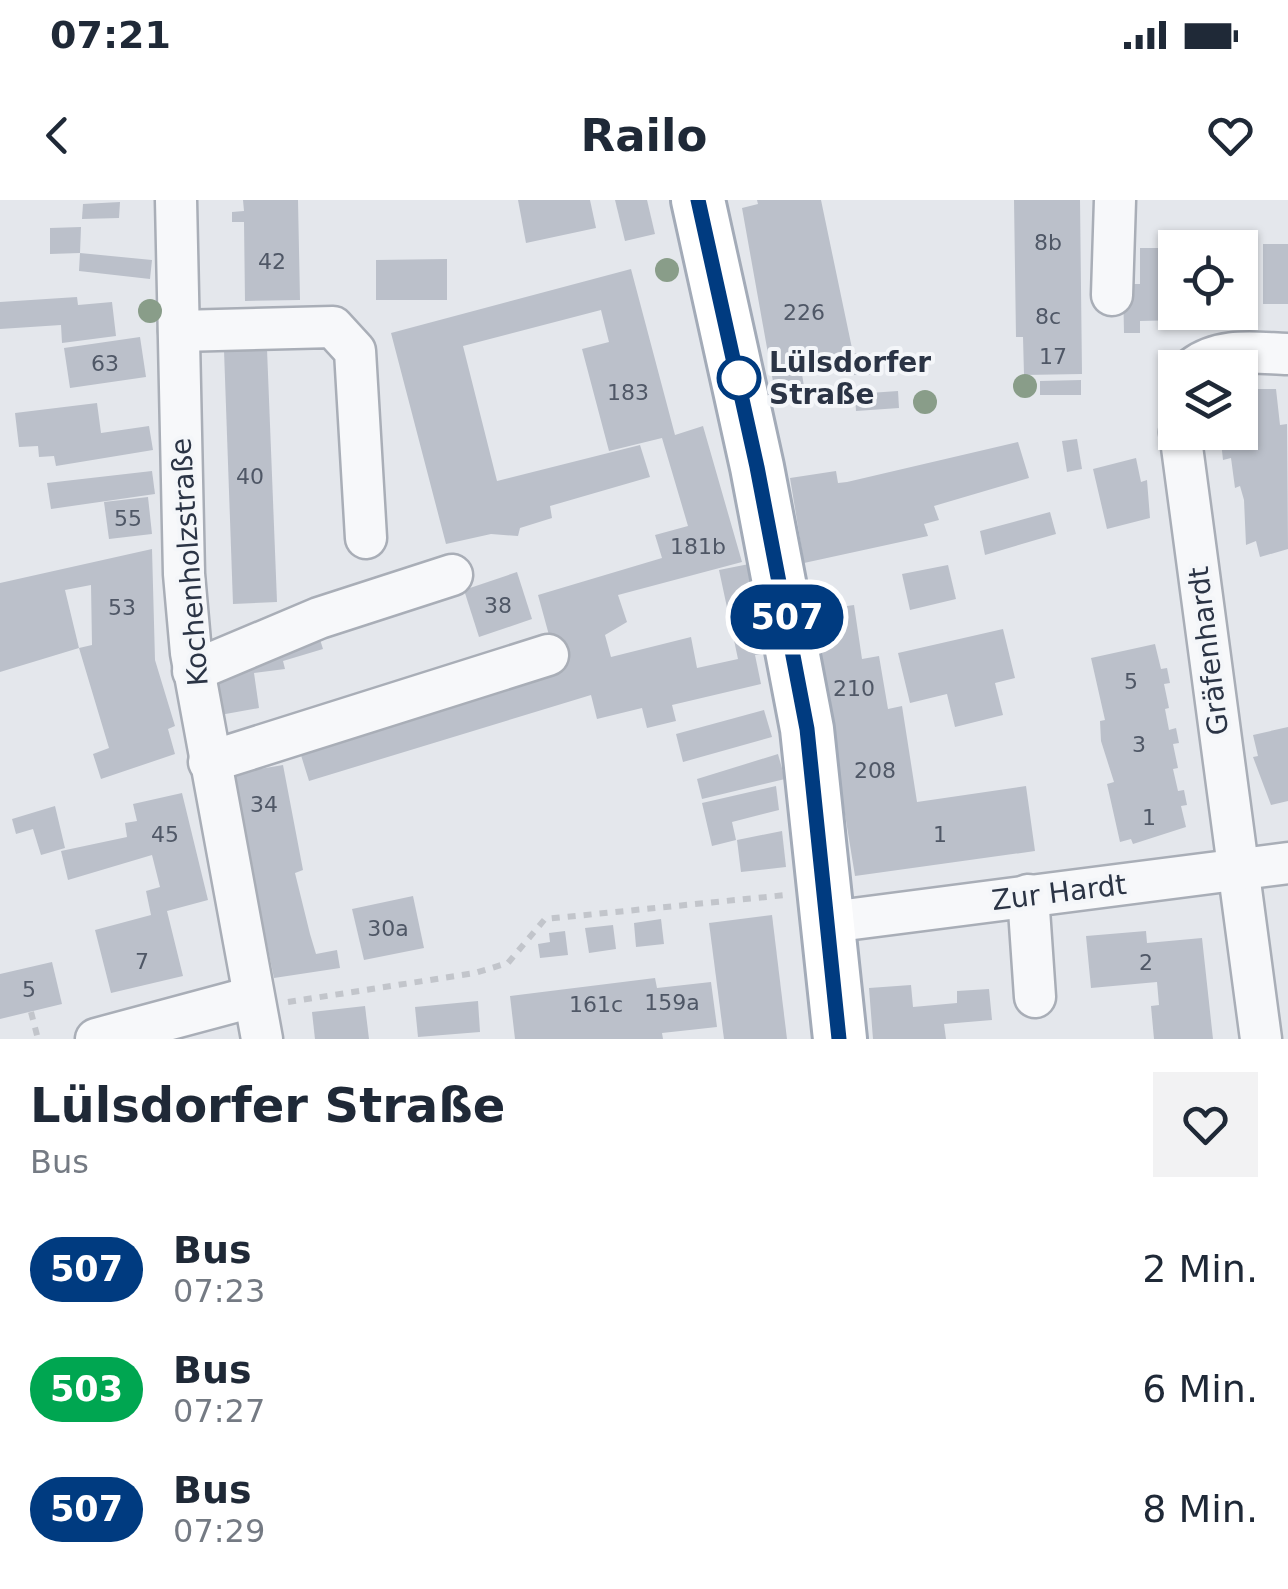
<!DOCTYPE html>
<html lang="de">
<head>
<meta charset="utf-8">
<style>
	body { margin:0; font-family:"DejaVu Sans",sans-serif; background:#f2f2f3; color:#1f2937; height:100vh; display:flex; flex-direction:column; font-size:38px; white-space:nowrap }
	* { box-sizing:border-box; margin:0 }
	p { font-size:32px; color:#747a83 }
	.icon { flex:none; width:55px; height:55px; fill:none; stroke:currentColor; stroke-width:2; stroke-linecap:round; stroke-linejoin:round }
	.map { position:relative; height:839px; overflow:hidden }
	.side { display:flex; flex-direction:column; background:#fff; flex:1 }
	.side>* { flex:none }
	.badge { padding:0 20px; border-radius:32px; font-size:35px; line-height:65px }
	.tools { position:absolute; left:1158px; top:30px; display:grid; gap:20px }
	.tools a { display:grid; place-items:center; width:100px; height:100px; border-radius:0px; background:#fff; box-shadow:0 2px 8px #0004; font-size:50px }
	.map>.badge { position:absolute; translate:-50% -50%; box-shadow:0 0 0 5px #fff }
	.round { display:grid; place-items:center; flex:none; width:105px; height:105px; border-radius:0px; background:#f2f2f3 }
	.overview { display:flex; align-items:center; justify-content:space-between; height:170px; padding:0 30px }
	h1 { font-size:48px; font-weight:600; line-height:75px }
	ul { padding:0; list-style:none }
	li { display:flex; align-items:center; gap:30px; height:120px; padding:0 30px }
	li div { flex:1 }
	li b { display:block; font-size:38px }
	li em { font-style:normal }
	li .badge { min-width:110px; font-weight:700; text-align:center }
	.status { display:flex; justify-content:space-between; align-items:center; height:70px; padding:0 50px; background:#fff; direction:ltr }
	.status svg { height:28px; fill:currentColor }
	header { display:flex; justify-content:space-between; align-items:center; height:130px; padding:0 30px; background:#fff; font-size:45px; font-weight:600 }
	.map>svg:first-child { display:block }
</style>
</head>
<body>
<div class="status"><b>07:21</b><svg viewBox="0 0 49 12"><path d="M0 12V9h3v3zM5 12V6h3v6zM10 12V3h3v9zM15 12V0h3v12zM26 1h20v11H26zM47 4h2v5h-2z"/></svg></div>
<header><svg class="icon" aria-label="back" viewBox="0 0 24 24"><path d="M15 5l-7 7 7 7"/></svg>Railo<svg class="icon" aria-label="heart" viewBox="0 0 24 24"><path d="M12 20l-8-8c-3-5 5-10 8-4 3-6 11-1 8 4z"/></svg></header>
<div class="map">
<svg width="1288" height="839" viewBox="0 0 1288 839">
	<rect width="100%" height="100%" fill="#e4e7ec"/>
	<g fill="#bbc0ca">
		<path d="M243,0H298L300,100L245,101L244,22H232V12L244,11Z"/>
		<path d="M518,0H590L596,28L526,43Z"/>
		<path d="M615,0H647L655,34L625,41Z"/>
		<path d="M757,0H821L853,153H870V175H839V170L802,174L806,199L777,204L742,8L758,4Z"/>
		<path d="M1014,0H1080L1082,174L1024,175L1023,137H1016Z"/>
		<path d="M120,2L119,18L82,19L83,4Z"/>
		<path d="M81,27L80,53L152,60L150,79L79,71L80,53L50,54V28Z"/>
		<rect x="1263" y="44" width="25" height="60"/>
		<path d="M1140,48H1175V112H1182V120L1140,121V133H1124L1123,84H1140Z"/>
		<path d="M447,59V100H376V60Z"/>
		<path d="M631,69L675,235L703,226L742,362L618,395L627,422L605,435L611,457L691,437L697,468L738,459L719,370L749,364L768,453L755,455L761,484L672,505L676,521L647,528L642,508L597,519L591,495L309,581L300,552L558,468L538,395L662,358L655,335L688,326L662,238L609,251L582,149L609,142L601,110L463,146L497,281L640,245L650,277L550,306L552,318L520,328L518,336L491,334L446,344L391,133Z"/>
		<path d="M77,97L78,105L112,102L116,136L62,143L61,125L0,129V102Z"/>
		<path d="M140,137L146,177L70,188L64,148Z"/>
		<path d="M267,149L277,402L233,404L224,150Z"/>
		<path d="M1081,180V195H1040V181Z"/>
		<path d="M1240,189H1276L1280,225L1287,224L1288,349L1260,357L1256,341L1246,345L1244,300L1240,286L1235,288L1231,258L1223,260L1220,232H1240Z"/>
		<path d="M898,191L899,208L856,211L855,194Z"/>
		<path d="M97,203L101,233L149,226L153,250L56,266L54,256L39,257L38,246L19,247L15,213Z"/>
		<path d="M1077,239L1082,269L1067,272L1062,241Z"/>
		<path d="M1018,242L1029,278L934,306L939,320L924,324L928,336L804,363L790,278L836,271L838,283L847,282Z"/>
		<path d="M1136,258L1141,282L1147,280L1150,318L1107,329L1093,269Z"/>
		<path d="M152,271L155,294L51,309L47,283Z"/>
		<path d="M148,297L152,334L109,339L104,302Z"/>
		<path d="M1050,312L1056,334L985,355L980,331Z"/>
		<path d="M152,349L155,460L175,526L168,529L175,554L101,579L93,554L109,548L79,448L92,445L91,385L65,390L79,448L0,472V383Z"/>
		<path d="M948,365L956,399L910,410L902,374Z"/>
		<path d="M517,372L532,419L479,437L464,390Z"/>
		<path d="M854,405L862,459L879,456L888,509L902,506L917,602L1026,586L1035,651L855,676L812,411Z"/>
		<path d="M1003,429L1015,478L995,483L1003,515L955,527L947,494L910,503L898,453Z"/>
		<path d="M318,433L323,449L283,461L285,469L254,473L259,508L220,515L212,471Z"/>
		<path d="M1155,444L1161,469L1167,468L1170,483L1164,484L1169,508L1165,509L1169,530L1176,528L1179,543L1173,544L1178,568L1173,569L1178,591L1184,590L1187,605L1181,606L1186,627L1133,644L1131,639L1120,642L1107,584L1114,582L1101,541L1100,521L1105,520L1091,458Z"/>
		<path d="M764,510L772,537L683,562L676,534Z"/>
		<path d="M1288,527V601L1271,605L1253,557L1258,556L1253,535Z"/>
		<path d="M778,554L785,579L702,599L697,579Z"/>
		<path d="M283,565L303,670L295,673L310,734L316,754L337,750L340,768L274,778L231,574Z"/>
		<path d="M776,586L779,610L732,622L736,640L712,646L702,603Z"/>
		<path d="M182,593L208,700L167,711L183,776L111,793L95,730L151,715L146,691L160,687L152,655L68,680L61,651L127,637L125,623L137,621L133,604Z"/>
		<path d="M55,606L65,648L41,655L33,629L16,634L12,619Z"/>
		<path d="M782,631L786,667L741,672L737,640Z"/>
		<path d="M413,696L424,748L364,760L352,709Z"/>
		<path d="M772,715L787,839H724L709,723Z"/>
		<path d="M661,719L664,744L636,747L634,723Z"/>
		<path d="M613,725L616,749L589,753L585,728Z"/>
		<path d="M565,731L568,755L540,758L538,744L550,742L549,733Z"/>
		<path d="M1146,731L1147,743L1202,738L1213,839H1154L1151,806L1159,805L1157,782L1091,788L1086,736Z"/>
		<path d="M52,762L62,804L0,819V774Z"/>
		<path d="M655,778L657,788L711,782L717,827L662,833L663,839H515L510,796Z"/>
		<path d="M911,785L913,807L957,803V791L989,789L992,820L944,824L946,839H873L869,788Z"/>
		<path d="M478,801L480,832L418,837L415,807Z"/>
		<path d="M365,806L369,839H315L312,812Z"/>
	</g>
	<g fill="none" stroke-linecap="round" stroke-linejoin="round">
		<defs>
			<g id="minor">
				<path d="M176,0L184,374L191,453L262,839"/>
				<path d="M1112,95L1115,0"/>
				<path d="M179,131L333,127L355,151L366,338"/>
				<path d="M1193,168C1221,147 1255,153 1288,154"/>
				<path d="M1180,232L1261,839"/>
				<path d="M193,471L319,418L452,375"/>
				<path d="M209,562L548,455"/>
				<path d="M1028,695L1035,797"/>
				<path d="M830,722L1288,663"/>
				<path d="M96,839L252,797"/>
			</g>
			<path id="major" d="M698,0L757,267L807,529L840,839"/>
		</defs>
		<use href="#minor" stroke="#a9aeb7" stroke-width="45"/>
		<use href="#major" stroke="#a3abb8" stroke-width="58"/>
		<g stroke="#c2c5cb" stroke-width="6" stroke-dasharray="8 8" stroke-linecap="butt">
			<path d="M288,802L475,773L508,763L545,719L786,695"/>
			<path d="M31,812L38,839"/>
		</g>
		<use href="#minor" stroke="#f7f8fa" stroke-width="40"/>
		<use href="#major" stroke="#fff" stroke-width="52"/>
	</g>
	<g fill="#899d89">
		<circle cx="667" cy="70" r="12"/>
		<circle cx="150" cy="111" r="12"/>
		<circle cx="1025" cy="186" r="12"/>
		<circle cx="925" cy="202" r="12"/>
	</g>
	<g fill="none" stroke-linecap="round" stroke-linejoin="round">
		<defs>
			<path id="line" d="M698,0L757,267L807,529L839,839"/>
		</defs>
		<use href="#line" stroke="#fff" stroke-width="22"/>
		<use href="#line" stroke="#003b80" stroke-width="15"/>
	</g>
	<circle fill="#fff" stroke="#003b80" stroke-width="5" cx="739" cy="178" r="20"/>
	<g text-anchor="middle" stroke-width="8" stroke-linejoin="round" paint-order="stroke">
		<g font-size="22" fill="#4f5766">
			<text x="1048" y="50">8b</text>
			<text x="272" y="69">42</text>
			<text x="804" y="120">226</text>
			<text x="1048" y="124">8c</text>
			<text x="1053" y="164">17</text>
			<text x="105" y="171">63</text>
			<text x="628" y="200">183</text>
			<text x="250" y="284">40</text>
			<text x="128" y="326">55</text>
			<text x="698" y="354">181b</text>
			<text x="498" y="413">38</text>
			<text x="122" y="415">53</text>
			<text x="1131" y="489">5</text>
			<text x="854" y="496">210</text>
			<text x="1139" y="552">3</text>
			<text x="875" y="578">208</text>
			<text x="264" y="612">34</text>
			<text x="1149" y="625">1</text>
			<text x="165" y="642">45</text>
			<text x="940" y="642">1</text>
			<text x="388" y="736">30a</text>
			<text x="142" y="769">7</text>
			<text x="1146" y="770">2</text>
			<text x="29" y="797">5</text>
			<text x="672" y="810">159a</text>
			<text x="596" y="812">161c</text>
		</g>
		<g font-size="28" font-weight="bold" fill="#2b3445" stroke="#f4f6f9" text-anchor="start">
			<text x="769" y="172">Lülsdorfer<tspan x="769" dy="32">Straße</tspan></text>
		</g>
		<g font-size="28" fill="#2b3445" stroke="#f4f6f9">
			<text transform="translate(189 362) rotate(-94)" y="10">Kochenholzstraße</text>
			<text transform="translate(1208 451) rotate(-97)" y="10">Gräfenhardt</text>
			<text transform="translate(1059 692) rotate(-7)" y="10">Zur Hardt</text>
		</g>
	</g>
</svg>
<div class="tools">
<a><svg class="icon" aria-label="locate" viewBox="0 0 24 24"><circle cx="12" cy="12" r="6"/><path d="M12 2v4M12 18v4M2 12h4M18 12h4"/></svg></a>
<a><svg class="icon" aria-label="layers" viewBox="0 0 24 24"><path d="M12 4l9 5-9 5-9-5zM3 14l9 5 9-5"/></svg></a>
</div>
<b class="badge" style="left:787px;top:417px;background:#003b80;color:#fff">507</b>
</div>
<section class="side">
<div class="overview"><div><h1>Lülsdorfer Straße</h1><p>Bus</p></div><a class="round"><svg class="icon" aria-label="heart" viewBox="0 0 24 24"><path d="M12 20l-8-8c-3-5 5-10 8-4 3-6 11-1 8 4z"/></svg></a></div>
<ul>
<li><span class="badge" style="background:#003b80;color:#fff">507</span><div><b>Bus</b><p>07:23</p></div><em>2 Min.</em></li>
<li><span class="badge" style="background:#00a651;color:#fff">503</span><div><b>Bus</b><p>07:27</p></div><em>6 Min.</em></li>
<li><span class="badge" style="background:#003b80;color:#fff">507</span><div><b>Bus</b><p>07:29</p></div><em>8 Min.</em></li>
</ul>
</section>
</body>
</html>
